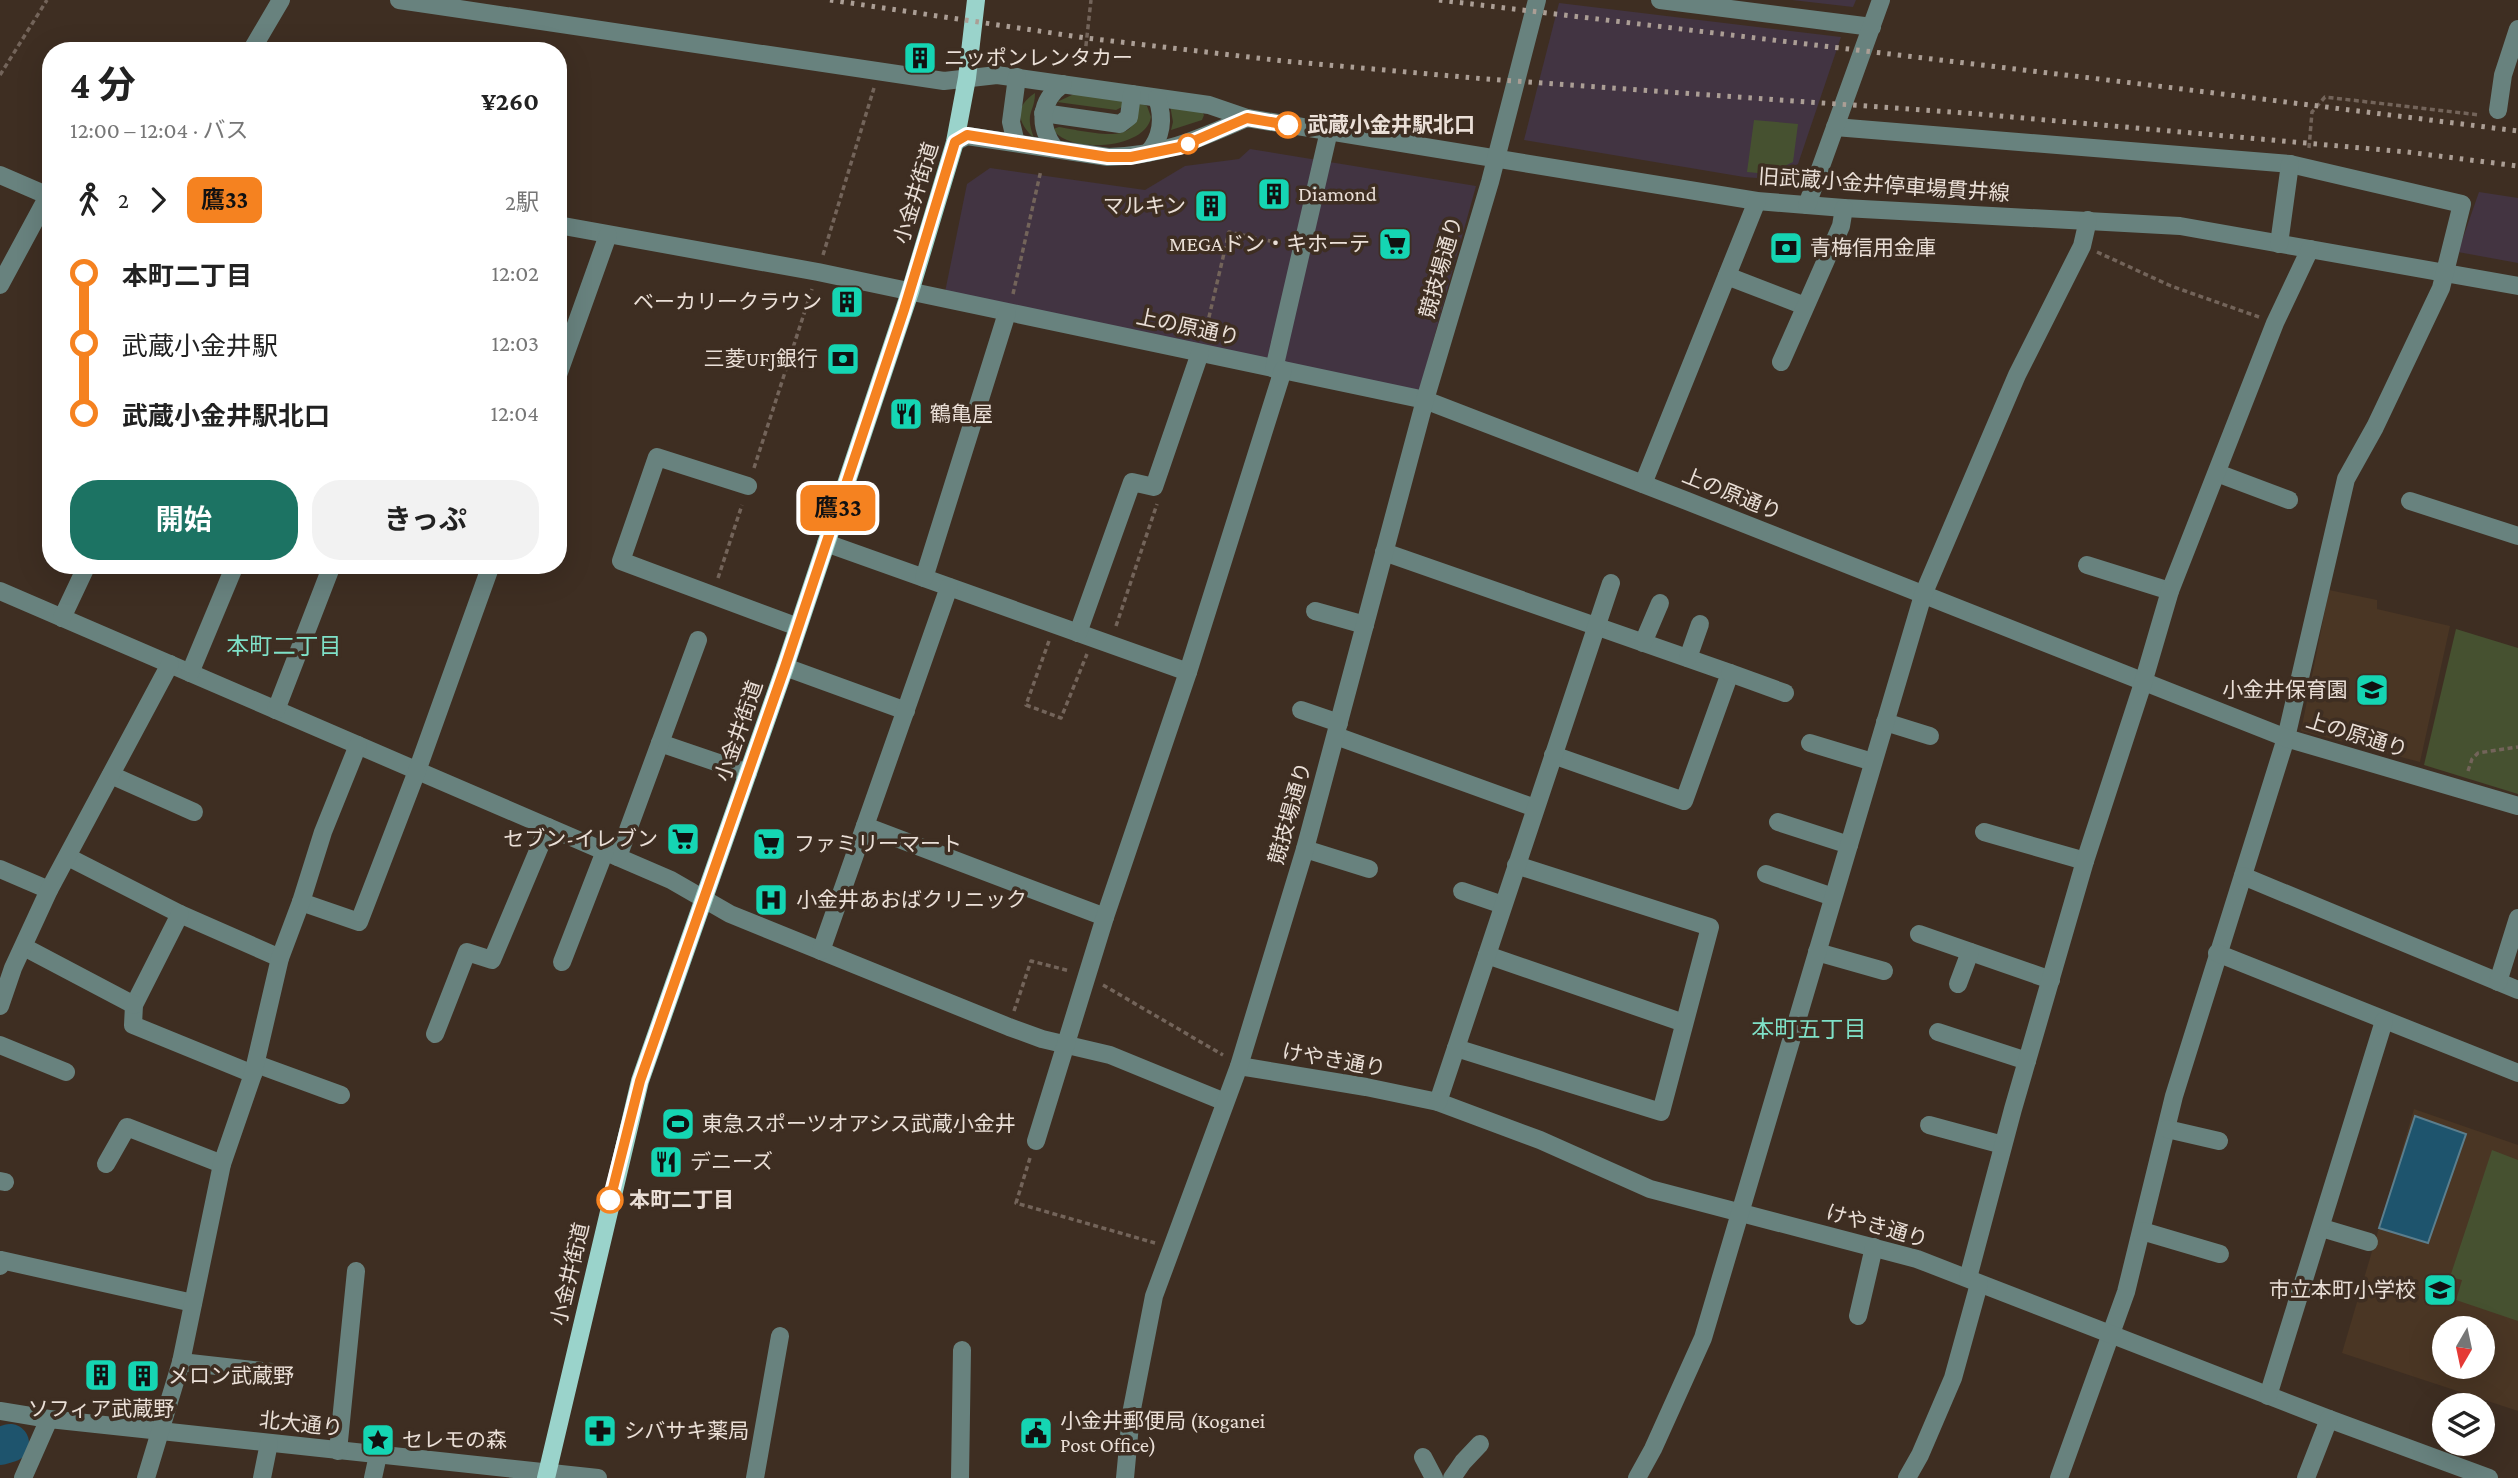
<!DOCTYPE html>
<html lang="ja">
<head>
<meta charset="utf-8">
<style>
	body { margin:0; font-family:"Crimson Pro","Noto Sans JP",serif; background:#f2f2f2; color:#222; height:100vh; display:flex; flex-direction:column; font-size:26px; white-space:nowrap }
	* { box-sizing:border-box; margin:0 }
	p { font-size:23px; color:#767676 }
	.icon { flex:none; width:38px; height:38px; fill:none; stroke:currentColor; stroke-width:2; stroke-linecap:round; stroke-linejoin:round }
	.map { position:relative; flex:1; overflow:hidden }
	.details { position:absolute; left:42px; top:42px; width:525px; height:532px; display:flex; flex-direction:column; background:#fff; border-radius:28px; box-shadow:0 7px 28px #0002 }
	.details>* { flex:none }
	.badge { padding:0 14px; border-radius:10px; font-size:24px; line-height:46px }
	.needle { width:46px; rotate:189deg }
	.fabs { position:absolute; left:2432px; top:1316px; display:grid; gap:14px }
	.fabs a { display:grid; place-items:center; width:63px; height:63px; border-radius:50%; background:#fff; box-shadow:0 7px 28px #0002; font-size:35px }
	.map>.badge { position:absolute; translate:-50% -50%; box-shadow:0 0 0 4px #fff }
	.legs { display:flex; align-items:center; gap:10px; height:77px; padding:0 28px; font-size:23px }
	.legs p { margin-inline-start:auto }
	.head { display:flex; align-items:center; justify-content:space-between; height:119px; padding:0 28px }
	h1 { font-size:38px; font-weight:700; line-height:52px }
	.cta { display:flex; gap:14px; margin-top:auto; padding:14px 28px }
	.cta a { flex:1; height:80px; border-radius:28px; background:#1c7363; color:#fff; font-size:28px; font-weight:700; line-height:80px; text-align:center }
	.cta a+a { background:#f2f2f2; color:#222 }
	ul { padding:0 28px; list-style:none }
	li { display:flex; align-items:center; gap:24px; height:70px; font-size:26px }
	li i { display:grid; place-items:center; width:10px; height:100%; margin:0 9px; background:currentColor }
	li i::after { content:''; width:18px; height:18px; margin:-9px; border:5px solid; border-radius:50%; background:#fff }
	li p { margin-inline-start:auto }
	li:first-child i { background:linear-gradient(#0000 50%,currentColor 0) }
	li:last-child i { background:linear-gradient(currentColor 50%,#0000 0) }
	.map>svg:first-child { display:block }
</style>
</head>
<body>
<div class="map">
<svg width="2518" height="1478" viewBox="0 0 2518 1478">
	<rect width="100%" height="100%" fill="#3e2e22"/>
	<g fill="#423442">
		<path d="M1792,0H1856L1853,7Z"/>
		<path d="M1559,3L1841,37L1798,164L1770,179L1744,177L1524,140Z"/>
		<path d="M1250,149L1476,186L1419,392L944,297L967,184L990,168L1145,190L1185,166L1239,159Z"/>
	</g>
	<path fill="#433441" d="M2479,192L2518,198V263L2458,252Z"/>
	<g fill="#4a3624" fill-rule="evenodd">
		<path d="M2329,590L2377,600V609L2450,626L2420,762L2301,731Z"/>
		<path d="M2414,1109L2518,1145V1411L2342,1353ZM2445,1328H2483V1367H2445Z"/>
	</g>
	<g fill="#465130">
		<path d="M1035,93C1035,113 1024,111 1034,138C1017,122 1014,107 1035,93Z"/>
		<path d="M1074,94L1123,100L1122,107L1116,110L1057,102Z"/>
		<path d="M1137,102L1147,106L1151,117C1146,150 1067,154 1053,129L1059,127C1074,129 1119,141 1130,128C1135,122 1135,110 1137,102Z"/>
		<path d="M1170,105L1201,110L1204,115L1202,120L1171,130L1173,122Z"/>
		<path d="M1754,120L1798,124L1793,162L1768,174L1747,172Z"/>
		<path d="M2456,629L2518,648V794L2424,765Z"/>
		<path d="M2492,1150L2518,1160V1321L2456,1300L2462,1280L2450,1277Z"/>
	</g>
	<path fill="#1e546d" stroke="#5b7e8d" stroke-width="2" d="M2415,1116L2466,1134L2428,1243L2379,1228Z"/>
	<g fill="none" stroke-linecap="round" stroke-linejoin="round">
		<path stroke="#1e546d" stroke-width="38" d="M0,1446L10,1443"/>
		<g stroke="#73645a" stroke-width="3.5" stroke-dasharray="5 3.5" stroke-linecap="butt">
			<path d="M1084,63L1091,0"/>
			<path d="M0,75L47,0"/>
			<path d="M2309,148L2312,112L2325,97L2480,115"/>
			<path d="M2097,252L2171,286L2259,317"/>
			<path d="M823,255L874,88"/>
			<path d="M1013,294L1041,170"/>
			<path d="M1205,334L1229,232L1284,244"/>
			<path d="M754,468L812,289"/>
			<path d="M718,578L742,505"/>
			<path d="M1116,626L1157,504"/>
			<path d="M1049,641L1026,705L1061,718L1087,654"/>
			<path d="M2468,771L2472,759L2478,753L2518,747"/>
			<path d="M1103,985L1223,1055"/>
			<path d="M1014,1011L1031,961L1070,971"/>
			<path d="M1030,1158L1016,1203L1155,1243"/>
		</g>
		<g stroke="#68827e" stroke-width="18">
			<path d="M399,0L944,81L997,75L1209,105L1247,118L1757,201L1844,208L2180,226L2518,286"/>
			<path d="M1660,0L1872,27"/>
			<path d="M251,51L281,0"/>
			<path d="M2498,110L2503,75L2518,29"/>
			<path d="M1043,113L1120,124L1129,117L1132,94"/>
			<path d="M1835,127L2290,164L2462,204L2441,288L2375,427L2346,479L2286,738L2174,1096L2126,1292L2059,1478"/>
			<path d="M955,142L967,136L1108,157C1162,156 1199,139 1247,118"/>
			<path d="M1016,143L1011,122L1017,77"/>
			<path d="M1055,149C1038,126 1039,101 1063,84"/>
			<path d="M1148,153C1162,137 1164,118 1157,98"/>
			<path d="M0,175L51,197"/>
			<path d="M1807,205L1881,0"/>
			<path d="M558,225L818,272L1425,400L1687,501L2286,738L2518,806"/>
			<path d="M2279,244L2290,164"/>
			<path d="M1727,276L1805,306"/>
			<path d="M0,285L48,196"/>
			<path d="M1781,362L1841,226L1844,208"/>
			<path d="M1274,369L1329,131"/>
			<path d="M558,375L608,235"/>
			<path d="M2217,473L2289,500"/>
			<path d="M1643,484L1757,201"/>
			<path d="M748,486L657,457L621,561L798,627"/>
			<path d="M2410,501L2518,536"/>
			<path d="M826,543L1188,672"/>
			<path d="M1384,552L1730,673L1684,801L1553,755"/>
			<path d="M2087,565L2170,591"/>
			<path d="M924,578L1007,313"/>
			<path d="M0,591L671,880L730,914L1009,1027L1042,1039L1110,1055L1225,1102"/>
			<path d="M1315,611L1365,625"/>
			<path d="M62,618L87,565"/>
			<path d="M1078,633L1132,482L1154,487L1200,353"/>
			<path d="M1643,643L1660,603"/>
			<path d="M1688,658L1700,624"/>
			<path d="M785,667L906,711"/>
			<path d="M190,673L235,565"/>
			<path d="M1730,673L1785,693"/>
			<path d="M276,710L332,565"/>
			<path d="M1301,710L1339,723"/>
			<path d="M1885,722L1930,736"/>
			<path d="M1336,736L1535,808"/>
			<path d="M660,743L748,773"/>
			<path d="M1810,743L1873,762"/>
			<path d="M111,775L194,812"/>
			<path d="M1778,822L1849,845"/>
			<path d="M865,826L1105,917"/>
			<path d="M1984,832L2085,861"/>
			<path d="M1305,849L1369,869"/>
			<path d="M68,857L180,914L280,958"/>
			<path d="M618,857L698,640"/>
			<path d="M0,869L49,890"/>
			<path d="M1766,874L1833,897"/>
			<path d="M2243,876L2518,990"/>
			<path d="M1462,891L1503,905"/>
			<path d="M301,902L359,922L417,771L491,565"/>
			<path d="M180,914L134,1005L133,1025L253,1074"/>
			<path d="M1919,934L2051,980"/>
			<path d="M24,947L134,1005"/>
			<path d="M821,951L949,587"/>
			<path d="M1817,952L1884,971"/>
			<path d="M2217,953L2518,1073"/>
			<path d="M1487,955L1684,1023"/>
			<path d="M562,962L605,851"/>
			<path d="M2498,982L2518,918"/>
			<path d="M1958,984L1970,952"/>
			<path d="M0,1006L13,968L49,890L170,664"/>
			<path d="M1938,1032L2027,1061"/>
			<path d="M435,1034L467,952L492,960L548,827"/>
			<path d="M0,1045L66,1072"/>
			<path d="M1456,1048L1661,1112L1710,927L1516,865"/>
			<path d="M256,1064L341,1095"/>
			<path d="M1239,1066L1366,1087L1438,1102L1540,1140L1650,1189L1917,1259L2329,1419L2489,1478"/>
			<path d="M1438,1102L1611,583"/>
			<path d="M1929,1125L2003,1145"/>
			<path d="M2167,1129L2219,1141"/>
			<path d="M1036,1141L1105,917L1188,672L1283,370"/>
			<path d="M106,1164L127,1127L222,1164"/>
			<path d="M0,1181L5,1182"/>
			<path d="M2322,1228L2369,1242"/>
			<path d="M2142,1231L2220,1254"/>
			<path d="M0,1266L1,1260L193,1303"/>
			<path d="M1968,1278L2013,1109L2085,861L2143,683L2170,591L2275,323L2310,249"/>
			<path d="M1858,1316L1874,1247"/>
			<path d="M181,1362L271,1372"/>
			<path d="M2268,1396L2384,1021"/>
			<path d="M0,1411L49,1419L598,1478"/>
			<path d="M338,1451L356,1271"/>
			<path d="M1423,1457L1434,1478"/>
			<path d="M23,1478L49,1419"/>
			<path d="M146,1478L181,1362L222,1164L253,1074L280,958L301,902L323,832L358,745"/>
			<path d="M262,1478L269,1443"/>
			<path d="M373,1478L378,1455"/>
			<path d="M755,1478L780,1336"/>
			<path d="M960,1478L962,1350"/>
			<path d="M1125,1478L1131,1414L1154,1296L1239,1066L1305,849L1425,400L1490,182L1537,0"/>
			<path d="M1452,1478L1463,1462L1480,1444"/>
			<path d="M1637,1478L1653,1449L1703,1338L1923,595L2017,375L2082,246L2088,220"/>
			<path d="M1907,1478L1920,1455L1953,1378L1979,1284"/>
			<path d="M2306,1478L2329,1419"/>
		</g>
		<path stroke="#9ad3cb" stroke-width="18" d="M546,1478L640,1081L785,667L910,292L955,142L967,78L976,0"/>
		<g stroke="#ab9e95" stroke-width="5" stroke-dasharray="3.5 7" stroke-linecap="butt">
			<path d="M830,0L1086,38L1283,61L1486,79L1978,114L2407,152L2518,166"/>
			<path d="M1439,0L2174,88L2518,131"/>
		</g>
	</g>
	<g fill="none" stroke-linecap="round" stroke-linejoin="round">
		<defs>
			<path id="line-1" d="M610,1200L640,1081L785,667L904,310L955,142L967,135L1108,157H1131L1180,147L1247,118L1288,125"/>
		</defs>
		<use href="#line-1" stroke="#fff" stroke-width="16"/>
		<use href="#line-1" stroke="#f58220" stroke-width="10"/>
	</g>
	<defs>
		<symbol id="building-square" viewBox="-11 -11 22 22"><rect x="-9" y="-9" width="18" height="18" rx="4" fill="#15d5b3" stroke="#3e2e22"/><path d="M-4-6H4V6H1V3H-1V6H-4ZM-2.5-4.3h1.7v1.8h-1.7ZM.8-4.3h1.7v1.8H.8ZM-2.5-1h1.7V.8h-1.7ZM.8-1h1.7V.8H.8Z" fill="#111"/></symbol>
		<symbol id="supermarket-square" viewBox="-11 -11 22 22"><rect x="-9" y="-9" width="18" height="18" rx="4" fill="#15d5b3" stroke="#3e2e22"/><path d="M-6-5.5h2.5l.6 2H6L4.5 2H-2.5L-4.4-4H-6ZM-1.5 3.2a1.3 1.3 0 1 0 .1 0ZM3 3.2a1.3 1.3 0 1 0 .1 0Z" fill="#111"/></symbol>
		<symbol id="bank-square" viewBox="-11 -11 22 22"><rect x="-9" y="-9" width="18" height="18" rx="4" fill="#15d5b3" stroke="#3e2e22"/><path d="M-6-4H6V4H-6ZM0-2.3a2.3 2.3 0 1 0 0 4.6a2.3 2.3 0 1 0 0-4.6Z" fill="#111"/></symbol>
		<symbol id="restaurant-square" viewBox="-11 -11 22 22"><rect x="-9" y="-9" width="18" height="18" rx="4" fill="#15d5b3" stroke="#3e2e22"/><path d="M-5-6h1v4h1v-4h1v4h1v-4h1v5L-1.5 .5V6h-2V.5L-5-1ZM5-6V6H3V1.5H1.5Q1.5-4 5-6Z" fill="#111"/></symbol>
		<symbol id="school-square" viewBox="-11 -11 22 22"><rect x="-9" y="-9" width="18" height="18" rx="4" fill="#15d5b3" stroke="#3e2e22"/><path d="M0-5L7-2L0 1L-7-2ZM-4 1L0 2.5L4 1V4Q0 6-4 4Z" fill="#111"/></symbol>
		<symbol id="hospital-square" viewBox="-11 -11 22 22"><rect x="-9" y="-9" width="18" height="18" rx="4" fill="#15d5b3" stroke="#3e2e22"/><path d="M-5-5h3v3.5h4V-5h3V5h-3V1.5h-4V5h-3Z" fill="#111"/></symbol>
		<symbol id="stadium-square" viewBox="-11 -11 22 22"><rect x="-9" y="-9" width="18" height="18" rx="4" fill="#15d5b3" stroke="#3e2e22"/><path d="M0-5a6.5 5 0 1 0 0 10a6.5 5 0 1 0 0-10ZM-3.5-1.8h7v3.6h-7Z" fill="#111"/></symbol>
		<symbol id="pharmacy-square" viewBox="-11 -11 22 22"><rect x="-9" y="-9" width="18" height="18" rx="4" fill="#15d5b3" stroke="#3e2e22"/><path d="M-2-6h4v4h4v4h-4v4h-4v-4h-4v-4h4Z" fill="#111"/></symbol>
		<symbol id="civic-square" viewBox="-11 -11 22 22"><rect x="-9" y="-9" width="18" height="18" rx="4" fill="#15d5b3" stroke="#3e2e22"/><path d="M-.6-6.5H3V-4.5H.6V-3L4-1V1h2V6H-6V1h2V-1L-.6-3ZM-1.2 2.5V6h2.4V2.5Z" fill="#111"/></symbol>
		<symbol id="sight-square" viewBox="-11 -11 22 22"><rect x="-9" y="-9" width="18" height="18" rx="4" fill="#15d5b3" stroke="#3e2e22"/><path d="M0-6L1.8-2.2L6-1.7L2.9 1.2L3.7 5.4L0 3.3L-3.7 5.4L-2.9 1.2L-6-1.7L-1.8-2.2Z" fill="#111"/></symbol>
	</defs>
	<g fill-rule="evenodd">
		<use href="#building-square" x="901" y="39" width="38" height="38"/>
		<use href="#building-square" x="1255" y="175" width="38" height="38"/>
		<use href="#building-square" x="1192" y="187" width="38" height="38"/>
		<use href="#supermarket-square" x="1376" y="225" width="38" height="38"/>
		<use href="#bank-square" x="1767" y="229" width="38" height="38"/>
		<use href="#building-square" x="828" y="283" width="38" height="38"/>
		<use href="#bank-square" x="824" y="340" width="38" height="38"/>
		<use href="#restaurant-square" x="887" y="395" width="38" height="38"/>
		<use href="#school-square" x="2353" y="671" width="38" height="38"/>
		<use href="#supermarket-square" x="664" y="820" width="38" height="38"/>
		<use href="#supermarket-square" x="750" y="825" width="38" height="38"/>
		<use href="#hospital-square" x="752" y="881" width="38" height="38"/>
		<use href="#stadium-square" x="659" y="1105" width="38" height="38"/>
		<use href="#restaurant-square" x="647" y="1143" width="38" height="38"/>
		<use href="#school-square" x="2421" y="1271" width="38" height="38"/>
		<use href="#building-square" x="82" y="1356" width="38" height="38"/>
		<use href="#building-square" x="124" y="1357" width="38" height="38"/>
		<use href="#pharmacy-square" x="581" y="1412" width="38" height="38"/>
		<use href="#civic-square" x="1017" y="1414" width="38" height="38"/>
		<use href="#sight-square" x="359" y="1421" width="38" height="38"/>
	</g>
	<g fill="#fff" stroke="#f58220" stroke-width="3.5">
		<circle cx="1288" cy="125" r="12"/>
		<circle cx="1188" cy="144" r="9"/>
		<circle cx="610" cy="1200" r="12"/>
	</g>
	<g text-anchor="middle" stroke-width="7" stroke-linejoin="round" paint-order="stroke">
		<g font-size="21" fill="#eadfd7" stroke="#3e2e22" text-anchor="start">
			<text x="944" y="65">ニッポンレンタカー</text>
			<text x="1298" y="201">Diamond</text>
			<text x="1186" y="213" text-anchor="end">マルキン</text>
			<text x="1370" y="251" text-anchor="end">MEGAドン・キホーテ</text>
			<text x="1810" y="255">青梅信用金庫</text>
			<text x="822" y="309" text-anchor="end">ベーカリークラウン</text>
			<text x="818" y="366" text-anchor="end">三菱UFJ銀行</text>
			<text x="930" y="421">鶴亀屋</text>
			<text x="2348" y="697" text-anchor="end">小金井保育園</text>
			<text x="658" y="846" text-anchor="end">セブン-イレブン</text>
			<text x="794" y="851">ファミリーマート</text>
			<text x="796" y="907">小金井あおばクリニック</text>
			<text x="702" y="1131">東急スポーツオアシス武蔵小金井</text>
			<text x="690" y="1169">デニーズ</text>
			<text x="2416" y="1297" text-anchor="end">市立本町小学校</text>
			<text x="168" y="1383">メロン武蔵野</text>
			<text x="101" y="1416" text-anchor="middle">ソフィア武蔵野</text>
			<text x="1060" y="1428">小金井郵便局 (Koganei<tspan x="1060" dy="24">Post Office)</tspan></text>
			<text x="624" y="1438">シバサキ薬局</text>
			<text x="402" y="1447">セレモの森</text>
		</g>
		<g font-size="21" font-weight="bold" fill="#eadfd7" stroke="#3e2e22" text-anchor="start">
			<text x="1307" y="132">武蔵小金井駅北口</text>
			<text x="629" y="1207">本町二丁目</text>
		</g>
		<g font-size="21" fill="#eadfd7" stroke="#3e2e22">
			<text transform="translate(1884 185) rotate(4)" y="7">旧武蔵小金井停車場貫井線</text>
			<text transform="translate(916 193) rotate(-73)" y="7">小金井街道</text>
			<text transform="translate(1441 267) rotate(-74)" y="7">競技場通り</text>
			<text transform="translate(1188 327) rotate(12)" y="7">上の原通り</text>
			<text transform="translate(1732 494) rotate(22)" y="7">上の原通り</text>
			<text transform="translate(739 731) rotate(-71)" y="7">小金井街道</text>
			<text transform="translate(2357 735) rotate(17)" y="7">上の原通り</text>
			<text transform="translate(1290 813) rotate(-74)" y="7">競技場通り</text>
			<text transform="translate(1334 1060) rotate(10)" y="7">けやき通り</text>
			<text transform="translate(1877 1226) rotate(16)" y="7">けやき通り</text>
			<text transform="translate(570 1274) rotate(-77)" y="7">小金井街道</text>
			<text transform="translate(301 1424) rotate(6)" y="7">北大通り</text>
		</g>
		<g font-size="23" fill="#7fe1c8" stroke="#3e2e22">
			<text x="284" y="654">本町二丁目</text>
			<text x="1809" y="1037">本町五丁目</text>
		</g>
	</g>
</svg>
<div class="fabs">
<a><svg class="needle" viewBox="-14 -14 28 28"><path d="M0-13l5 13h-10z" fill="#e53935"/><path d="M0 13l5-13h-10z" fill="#767676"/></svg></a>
<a><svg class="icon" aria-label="layers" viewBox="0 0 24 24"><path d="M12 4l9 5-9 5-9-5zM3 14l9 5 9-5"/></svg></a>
</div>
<b class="badge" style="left:838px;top:508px;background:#f58220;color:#111">鷹33</b>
<section class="details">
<div class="head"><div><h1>4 分</h1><p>12:00 – 12:04 · バス</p></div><b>¥260</b></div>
<div class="legs"><svg class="icon" aria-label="walk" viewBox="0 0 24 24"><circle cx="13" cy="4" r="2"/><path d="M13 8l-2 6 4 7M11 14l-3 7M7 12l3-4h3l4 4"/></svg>2<svg class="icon" aria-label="forward" viewBox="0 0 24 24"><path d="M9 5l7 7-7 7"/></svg><b class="badge" style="background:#f58220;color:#111">鷹33</b><p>2駅</p></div>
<ul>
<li><i style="color:#f58220"></i><b>本町二丁目</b><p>12:02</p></li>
<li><i style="color:#f58220"></i><span>武蔵小金井駅</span><p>12:03</p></li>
<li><i style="color:#f58220"></i><b>武蔵小金井駅北口</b><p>12:04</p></li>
</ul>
<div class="cta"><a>開始</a><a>きっぷ</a></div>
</section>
</div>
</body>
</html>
